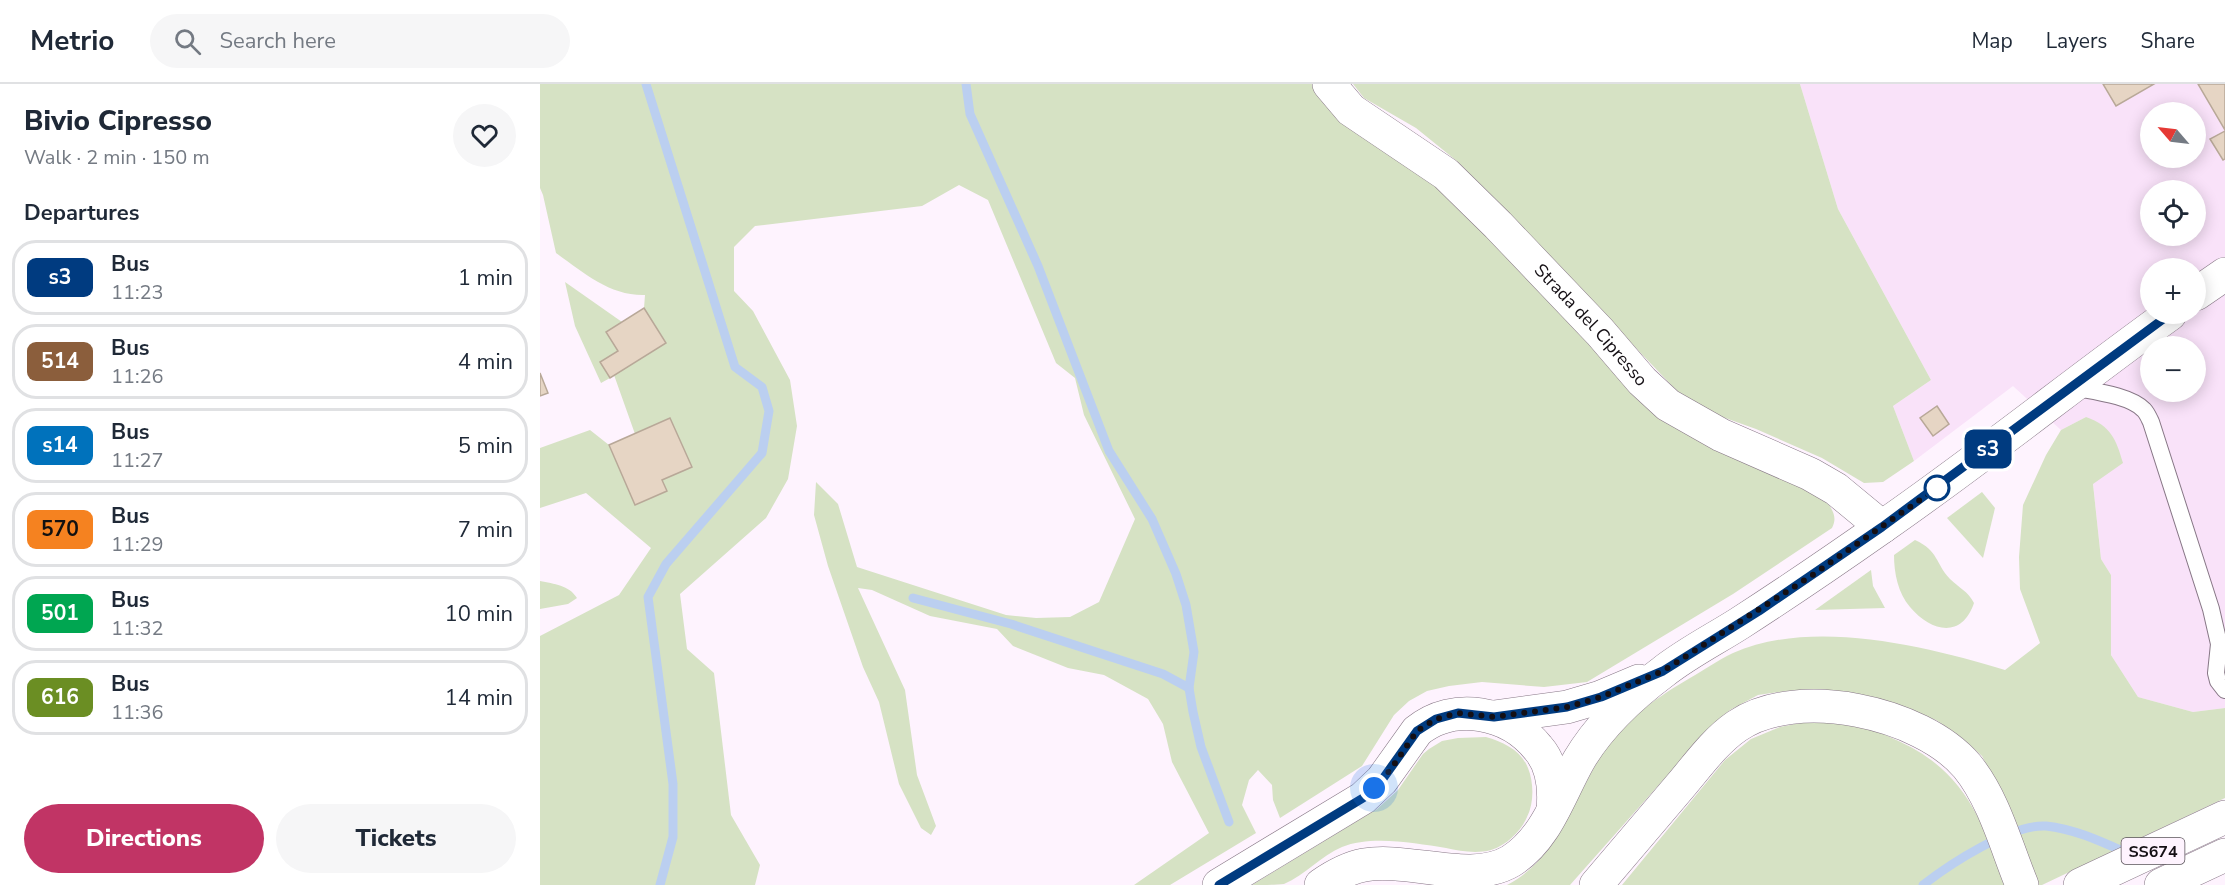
<!DOCTYPE html>
<html lang="en">
<head>
<meta charset="utf-8">
<style>
	body { margin:0; font-family:"Nunito Sans",sans-serif; background:#f6f6f7; color:#1f2937; height:100vh; display:flex; flex-direction:column; font-size:22px; white-space:nowrap }
	* { box-sizing:border-box; margin:0 }
	p { font-size:20px; color:#747a83 }
	.icon { flex:none; width:33px; height:33px; fill:none; stroke:currentColor; stroke-width:2; stroke-linecap:round; stroke-linejoin:round }
	.map { position:relative; flex:1; overflow:hidden }
	.sheet { display:flex; flex-direction:column; background:#fff; width:540px }
	.sheet>* { flex:none }
	.badge { padding:0 12px; border-radius:9px; font-size:21px; line-height:39px }
	.needle { width:39px; rotate:298deg }
	.buttons { position:absolute; left:1600px; top:18px; display:grid; gap:12px }
	.buttons a { display:grid; place-items:center; width:66px; height:66px; border-radius:50%; background:#fff; box-shadow:0 3px 15px #0003; font-size:30px }
	.you { position:absolute; width:30px; height:30px; margin:-15px; border:4px solid #fff; border-radius:50%; background:#1a73e8; box-shadow:0 0 0 9px #1a73e833 }
	.map>.badge { position:absolute; translate:-50% -50%; box-shadow:0 0 0 3px #fff }
	h2 { padding:0 24px; font-size:22px; line-height:54px }
	.round { display:grid; place-items:center; flex:none; width:63px; height:63px; border-radius:32px; background:#f6f6f7 }
	.head { display:flex; align-items:center; justify-content:space-between; height:102px; padding:0 24px }
	h1 { font-size:28px; font-weight:800; line-height:45px }
	.action { display:flex; gap:12px; margin-top:auto; padding:12px 24px }
	.action a { flex:1; height:69px; border-radius:36px; background:#c13465; color:#fff; font-size:24px; font-weight:800; line-height:69px; text-align:center }
	.action a+a { background:#f6f6f7; color:#1f2937 }
	ul { padding:0; list-style:none }
	li { display:flex; align-items:center; gap:18px; height:75px; margin:0 12px 9px; padding:0 12px; border:3px solid #e0e1e3; border-radius:24px }
	li div { flex:1 }
	li b { display:block; font-size:22px }
	li em { font-style:normal }
	li .badge { min-width:66px; font-weight:700; text-align:center }
	header { display:flex; align-items:center; gap:36px; box-sizing:border-box; height:84px; padding:0 30px; background:#fff; border-bottom:2px solid #e0e1e3 }
	header strong { font-size:28px }
	nav { display:flex; gap:33px; margin-inline-start:auto; font-size:21px }
	.search { width:420px; height:54px; background:#f6f6f7; display:flex; align-items:center; gap:15px; box-sizing:border-box; padding:0 21px; border-radius:33px; color:#747a83; font-size:22px }
	main { display:flex; flex:1; min-height:0 }
	.map>svg:first-child { display:block }
</style>
</head>
<body>
<header>
<strong>Metrio</strong>
<div class="search"><svg class="icon" aria-label="search" viewBox="0 0 24 24"><circle cx="10" cy="10" r="6"/><path d="M15 15l6 6"/></svg>Search here</div>
<nav><a>Map</a><a>Layers</a><a>Share</a></nav>
</header>
<main>
<section class="sheet">
<div class="head"><div><h1>Bivio Cipresso</h1><p>Walk · 2 min · 150 m</p></div><a class="round"><svg class="icon" aria-label="heart" viewBox="0 0 24 24"><path d="M12 20l-8-8c-3-5 5-10 8-4 3-6 11-1 8 4z"/></svg></a></div>
<h2>Departures</h2>
<ul>
<li><span class="badge" style="background:#003b80;color:#fff">s3</span><div><b>Bus</b><p>11:23</p></div><em>1 min</em></li>
<li><span class="badge" style="background:#8b5e3c;color:#fff">514</span><div><b>Bus</b><p>11:26</p></div><em>4 min</em></li>
<li><span class="badge" style="background:#0072bc;color:#fff">s14</span><div><b>Bus</b><p>11:27</p></div><em>5 min</em></li>
<li><span class="badge" style="background:#f58220;color:#111">570</span><div><b>Bus</b><p>11:29</p></div><em>7 min</em></li>
<li><span class="badge" style="background:#00a651;color:#fff">501</span><div><b>Bus</b><p>11:32</p></div><em>10 min</em></li>
<li><span class="badge" style="background:#6b8e23;color:#fff">616</span><div><b>Bus</b><p>11:36</p></div><em>14 min</em></li>
</ul>
<div class="action"><a>Directions</a><a>Tickets</a></div>
</section>
<div class="map">
<svg width="1685" height="801" viewBox="0 0 1685 801">
	<rect width="100%" height="100%" fill="#fef3fe"/>
	<path fill="#f9e2f9" fill-rule="evenodd" d="M1260,0H1685V624L1653,628L1598,613L1571,571V491L1561,475L1546,333L1521,346L1473,302L1374,377L1353,322L1391,296L1298,125ZM1611,28H1656V74H1611ZM1611,106H1656V152H1611ZM1611,184H1656V230H1611ZM1611,262H1656V308H1611Z"/>
	<g fill="#d6e2c4">
		<path d="M0,0H775L872,75L1203,373L1285,415C1292,425 1298,433 1292,444L1193,510L1047,598L1004,603L942,598L909,602L887,607L869,617L854,631L822,682L740,734L733,716L732,701L718,686L709,696L702,721L716,749L630,801H594L669,749L632,678L623,640L608,615L564,591L528,584L473,562L457,545L390,532L332,506L318,504L365,606L377,691L396,742L391,751L381,744L359,700L339,618L323,583L288,482L274,431L276,398L298,420L317,483L466,531L496,534L530,533L559,518L595,435L544,331L535,294L516,279L448,116L419,101L382,122L215,142L194,163V207L213,227L250,296L257,342L248,395L226,434L140,510L147,565L174,589L191,731L220,781L215,801H0V552L79,511L111,464L46,409L0,424V364L50,346L69,361L95,421L127,407L122,396L152,383L130,334L95,350L74,291L126,259L104,224L105,211C70,212 44,189 16,169L3,111L0,104Z"/>
		<path d="M813,0H1260L1298,125L1391,296L1353,322L1374,377L1343,398L1324,399L1282,374L1216,345L1174,330L1137,307L918,78L876,44L824,14Z"/>
		<path d="M25,198L82,238L66,248L78,267L60,278L70,294L61,299L35,242Z"/>
		<path d="M1546,333C1571,342 1576,355 1583,379L1553,400L1561,475L1571,491V571L1598,613L1653,628L1685,624V714L1502,801H1494L1461,709L1442,672L1422,654L1396,636L1320,611L1280,605L1246,607L1218,611L1190,626L1172,641L1030,801H967C1021,773 1034,710 1067,663C1087,634 1119,612 1150,594C1164,586 1178,576 1193,569C1272,534 1386,562 1465,586L1500,559L1480,505L1479,473L1483,421L1506,371L1521,346Z"/>
		<path d="M1442,408L1455,424L1443,474L1407,434Z"/>
		<path d="M1375,456C1399,467 1395,479 1410,495C1419,504 1428,507 1434,519C1422,555 1391,548 1370,523C1358,509 1354,489 1354,471Z"/>
		<path d="M1331,486L1333,502L1345,524L1275,526Z"/>
		<path d="M0,497C14,500 29,501 37,514L28,520L0,525Z"/>
		<path d="M1265,638C1281,639 1299,638 1315,640C1328,642 1342,649 1354,655C1424,685 1441,734 1466,801H1082L1185,676L1211,655L1240,643Z"/>
		<path d="M946,653C963,658 981,666 988,684C994,699 994,719 987,733C981,747 967,761 951,766C936,770 920,767 906,764C875,759 831,751 802,763C781,772 765,791 744,800C736,801 721,801 712,801L837,725L858,706L883,670L889,665L902,657L918,654Z"/>
	</g>
	<g fill="none" stroke-linecap="round" stroke-linejoin="round">
		<g stroke="#bbcff0" stroke-width="9">
			<path d="M106,0L195,283L222,303L229,327L222,369L126,480L108,513L133,700V753L120,801"/>
			<path d="M426,0L430,30L498,182L569,367L612,435L636,490L646,521L654,568L649,604L653,628L661,663L689,738"/>
			<path d="M373,514L471,540L623,590L649,604"/>
			<path d="M1383,801C1410,780 1471,740 1506,742C1535,745 1562,758 1589,770"/>
		</g>
	</g>
	<g fill="#e6d5c4" stroke="#b8a898" stroke-width="1.5">
		<path d="M1563,0H1614L1576,22Z"/>
		<path d="M1658,0H1685V46Z"/>
		<path d="M1685,47V75L1683,76L1670,55Z"/>
		<path d="M104,224L126,259L70,294L60,278L78,267L66,248Z"/>
		<path d="M0,289L8,309L0,312Z"/>
		<path d="M1397,322L1409,340L1393,352L1380,334Z"/>
		<path d="M130,334L152,383L122,396L127,407L95,421L69,361Z"/>
	</g>
	<g fill="none" stroke-linecap="round" stroke-linejoin="round">
		<defs>
			<path id="lane" d="M1532,303C1551,307 1590,311 1604,326C1607,329 1609,334 1611,338L1671,525L1679,560L1676,589L1678,597L1685,606"/>
			<g id="street">
				<path id="s1" d="M789,0L811,26L906,90L958,141L1060,248L1102,297L1128,321L1181,351L1270,390L1296,405L1342,443"/>
			</g>
			<g id="primary">
				<path d="M1656,210L1685,190"/>
				<path d="M954,633L1027,623L1061,613L1099,597"/>
				<path d="M679,801L823,714L842,696L877,647C914,617 969,628 998,664C1013,681 1015,704 1013,726"/>
				<path d="M781,801C794,792 808,784 824,781C869,773 931,801 971,777C1007,754 1019,711 1039,676C1059,642 1091,612 1123,588C1147,569 1175,555 1200,539C1248,508 1295,476 1342,443C1440,375 1533,300 1630,230"/>
				<path d="M1056,801C1084,768 1113,734 1141,701C1158,681 1175,657 1197,642C1257,601 1381,628 1427,682C1454,715 1466,762 1482,801"/>
			</g>
			<g id="highway">
				<path d="M1540,801L1685,733"/>
				<path d="M1621,801L1685,771"/>
			</g>
		</defs>
		<use href="#lane" stroke="#877786" stroke-width="18"/>
		<use href="#street" stroke="#877786" stroke-width="34"/>
		<use href="#primary" stroke="#877786" stroke-width="34"/>
		<use href="#highway" stroke="#877786" stroke-width="34"/>
		<use href="#lane" stroke="#fff" stroke-width="16"/>
		<use href="#street" stroke="#fff" stroke-width="33"/>
		<use href="#primary" stroke="#fff" stroke-width="33"/>
		<use href="#highway" stroke="#fff" stroke-width="33"/>
	</g>
	<g fill="none" stroke-linecap="round" stroke-linejoin="round">
		<defs>
			<path id="line" d="M679,801L823,714L842,696L877,647L896,635L918,629L954,633L1027,623L1061,613L1123,587L1219,527L1342,443L1630,230"/>
		</defs>
		<use href="#line" stroke="#fff" stroke-width="14"/>
		<use href="#line" stroke="#003b80" stroke-width="9"/>
		<path stroke="#140f14" stroke-width="6" stroke-dasharray="0 10.8" d="M834,704L851,685L877,647L896,635L918,629L954,633L1027,623L1061,613L1123,587L1271,492L1397,404"/>
	</g>
	<circle fill="#fff" stroke="#003b80" stroke-width="3" cx="1397" cy="404" r="12"/>
	<g text-anchor="middle" stroke-width="6" stroke-linejoin="round" paint-order="stroke">
		<rect fill="#fef3fe" stroke="#5a535a" stroke-width="1.5" x="1581.5" y="754" width="63" height="26" rx="4.5"/>
		<g font-size="16" font-weight="bold" fill="#140f14">
			<text x="1613" y="773">SS674</text>
		</g>
		<g font-size="18" fill="#140f14" stroke="#fef3fe">
			<text dy="6" stroke="none"><textPath href="#s1" startOffset="358">Strada del Cipresso</textPath></text>
		</g>
	</g>
</svg>
<div class="buttons">
<a><svg class="needle" viewBox="-14 -14 28 28"><path d="M0-13l5 13h-10z" fill="#e53935"/><path d="M0 13l5-13h-10z" fill="#747a83"/></svg></a>
<a><svg class="icon" aria-label="locate" viewBox="0 0 24 24"><circle cx="12" cy="12" r="6"/><path d="M12 2v4M12 18v4M2 12h4M18 12h4"/></svg></a>
<a>+</a>
<a>−</a>
</div>
<div class="you" style="left:834px;top:704px"></div>
<b class="badge" style="left:1448px;top:365px;background:#003b80;color:#fff">s3</b>
</div>
</main>
</body>
</html>
